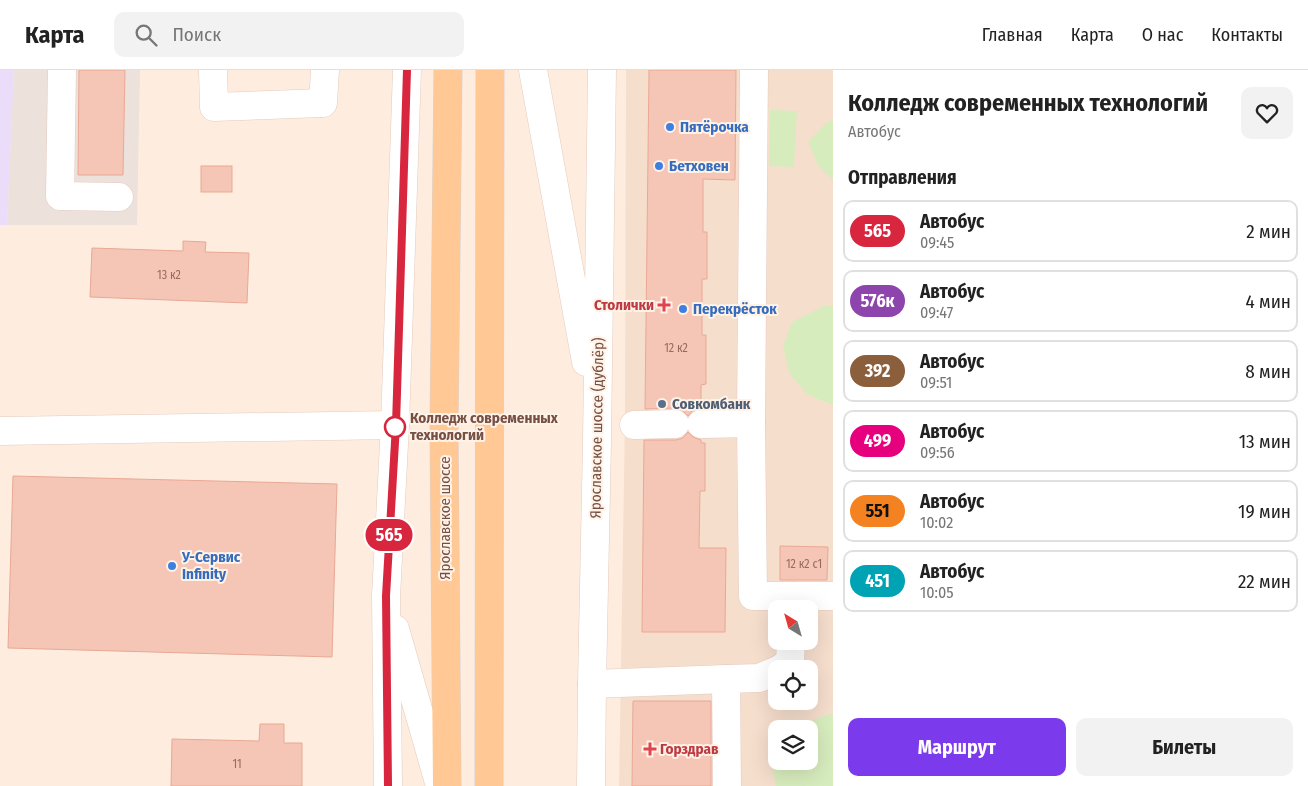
<!DOCTYPE html>
<html lang="ru">
<head>
<meta charset="utf-8">
<style>
	body { margin:0; font-family:"Fira Sans Condensed",sans-serif; background:#f2f2f2; color:#222; height:100vh; display:flex; flex-direction:column; font-size:19px; white-space:nowrap }
	* { box-sizing:border-box; margin:0 }
	p { font-size:16px; color:#767676 }
	.icon { flex:none; width:28px; height:28px; fill:none; stroke:currentColor; stroke-width:2; stroke-linecap:round; stroke-linejoin:round }
	.map { position:relative; flex:1; overflow:hidden }
	.drawer { display:flex; flex-direction:column; background:#fff; width:475px }
	.drawer>* { flex:none }
	.badge { padding:0 10px; border-radius:16px; font-size:18px; line-height:32px }
	.needle { width:32px; rotate:323deg }
	.tools { position:absolute; left:768px; top:530px; display:grid; gap:10px }
	.tools a { display:grid; place-items:center; width:50px; height:50px; border-radius:10px; background:#fff; box-shadow:0 5px 20px #0002; font-size:25px }
	.map>.badge { position:absolute; translate:-50% -50%; box-shadow:0 0 0 2px #fff }
	h2 { padding:0 15px; font-size:19px; line-height:45px }
	.round { display:grid; place-items:center; flex:none; width:52px; height:52px; border-radius:10px; background:#f2f2f2 }
	.head { display:flex; align-items:center; justify-content:space-between; height:85px; padding:0 15px }
	h1 { font-size:24px; font-weight:700; line-height:38px }
	.button { display:flex; gap:10px; margin-top:auto; padding:10px 15px }
	.button a { flex:1; height:58px; border-radius:10px; background:#7c3aed; color:#fff; font-size:20px; font-weight:700; line-height:58px; text-align:center }
	.button a+a { background:#f2f2f2; color:#222 }
	ul { padding:0; list-style:none }
	li { display:flex; align-items:center; gap:15px; height:62px; margin:0 10px 8px; padding:0 5px; border:2px solid #e0e0e0; border-radius:10px }
	li div { flex:1 }
	li b { display:block; font-size:19px }
	li em { font-style:normal }
	li .badge { min-width:55px; font-weight:700; text-align:center }
	header { display:flex; align-items:center; gap:30px; box-sizing:border-box; height:70px; padding:0 25px; background:#fff; border-bottom:1px solid #e0e0e0 }
	header strong { font-size:24px }
	nav { display:flex; gap:28px; margin-inline-start:auto; font-size:18px }
	.search { width:350px; height:45px; background:#f2f2f2; display:flex; align-items:center; gap:12px; box-sizing:border-box; padding:0 18px; border-radius:10px; color:#767676; font-size:19px }
	main { display:flex; flex:1; min-height:0 }
	.map>svg:first-child { display:block }
</style>
</head>
<body>
<header>
<strong>Карта</strong>
<div class="search"><svg class="icon" aria-label="search" viewBox="0 0 24 24"><circle cx="10" cy="10" r="6"/><path d="M15 15l6 6"/></svg>Поиск</div>
<nav><a>Главная</a><a>Карта</a><a>О нас</a><a>Контакты</a></nav>
</header>
<main>
<div class="map">
<svg width="833" height="716" viewBox="0 0 833 716">
	<rect width="100%" height="100%" fill="#feeddf"/>
	<path fill="#f6decd" fill-rule="evenodd" d="M626,0H833V716H619L625,347ZM776,539H809V571H776ZM776,599H809V631H776ZM776,659H809V691H776Z"/>
	<path fill="#ece1db" d="M14,0H140L137,155H7Z"/>
	<path fill="#ebdcfa" d="M0,0H14L7,155H0Z"/>
	<g fill="#d7ecbd">
		<path d="M770,40L797,41L794,97L769,96Z"/>
		<path d="M833,50V110L819,97L808,72L827,52Z"/>
		<path d="M824,236H833V335L808,325L789,303L783,276L792,252Z"/>
		<path d="M833,643V716H776L771,691L776,683V691H809V659H798L807,652Z"/>
	</g>
	<g fill="#f5c5b5" stroke="#e9a894">
		<path d="M79,0H125L123,105H78Z"/>
		<path d="M649,0H736L735,110L703,109V162H707V209H702V265H706V314L701,315V338L693,340L688,346L682,340L675,338L645,339Z"/>
		<rect x="201" y="96" width="31" height="26"/>
		<path d="M183,171L206,172L205,182L249,183L247,233L90,227L92,178L183,181Z"/>
		<path d="M688,362L693,367L701,370V373H705V421H700L699,478H726L725,562H642L644,370H676L683,368Z"/>
		<path d="M13,406L337,414L332,587L8,578Z"/>
		<path d="M780,476L828,477L827,510H780Z"/>
		<path d="M633,631H711V716H632Z"/>
		<path d="M260,654H284V673H302V716H171L172,669L259,671Z"/>
	</g>
	<g fill="none" stroke-linecap="round" stroke-linejoin="round">
		<defs>
			<g id="minor">
				<path d="M62,0L60,126L119,127"/>
				<path d="M213,0L214,37L323,33L325,0"/>
				<path d="M533,0L586,292"/>
				<path d="M751,353L753,526H792V539"/>
				<path d="M701,354L751,353L754,0"/>
				<path d="M634,355L675,354"/>
				<path d="M0,361L395,355"/>
				<path d="M792,526H833"/>
				<path d="M395,559L440,716"/>
				<path d="M780,599L790,592L791,571"/>
				<path d="M592,614L726,609"/>
				<path d="M388,716L386,526L395,355L407,0"/>
				<path d="M591,716L592,614L597,371L602,0"/>
				<path d="M727,716L726,609L759,608L776,601"/>
			</g>
			<g id="major">
				<path d="M447,716L444,358L448,0"/>
				<path d="M489,716L490,0"/>
			</g>
		</defs>
		<use href="#minor" stroke="#e4cabe" stroke-width="29"/>
		<use href="#major" stroke="#dbd1cf" stroke-width="29"/>
		<use href="#minor" stroke="#fff" stroke-width="28"/>
		<use href="#major" stroke="#ffc895" stroke-width="28"/>
	</g>
	<g fill="none" stroke-linecap="round" stroke-linejoin="round">
		<defs>
			<path id="line" d="M388,716L386,526L396,355L407,0"/>
		</defs>
		<use href="#line" stroke="#fff" stroke-width="11"/>
		<use href="#line" stroke="#d7263d" stroke-width="8"/>
	</g>
	<g fill="#3f7fe0" stroke="#fff2e7" stroke-width="2">
		<circle cx="670" cy="57" r="5"/>
		<circle cx="659" cy="96" r="5"/>
		<circle cx="683" cy="239" r="5"/>
		<circle cx="172" cy="496" r="5"/>
	</g>
	<g fill="#e0444e" stroke="#fff2e7" stroke-width="2">
		<path d="M661.5 227.5h5v5h5v5h-5v5h-5v-5h-5v-5h5z"/>
		<path d="M647.5 671.5h5v5h5v5h-5v5h-5v-5h-5v-5h5z"/>
	</g>
	<circle fill="#5c6f8a" stroke="#fff2e7" stroke-width="2" cx="662" cy="334" r="5"/>
	<circle fill="#fff" stroke="#d7263d" stroke-width="2.5" cx="395" cy="357" r="10"/>
	<g text-anchor="middle" stroke-width="4" stroke-linejoin="round" paint-order="stroke">
		<g font-size="12" fill="#966c61">
			<text x="169" y="209">13 к2</text>
			<text x="676" y="282">12 к2</text>
			<text x="804" y="498">12 к2 с1</text>
			<text x="237" y="698">11</text>
		</g>
		<g font-size="15" font-weight="bold" fill="#366cbe" stroke="#fff2e7" text-anchor="start">
			<text x="680" y="62">Пятёрочка</text>
			<text x="669" y="101">Бетховен</text>
			<text x="693" y="244">Перекрёсток</text>
			<text x="182" y="492">У-Сервис<tspan x="182" dy="17">Infinity</tspan></text>
		</g>
		<g font-size="15" font-weight="bold" fill="#be3a42" stroke="#fff2e7" text-anchor="end">
			<text x="654" y="240">Столички</text>
			<text x="660" y="684" text-anchor="start">Горздрав</text>
		</g>
		<g font-size="15" font-weight="bold" fill="#4e5e75" stroke="#fff2e7" text-anchor="start">
			<text x="672" y="339">Совкомбанк</text>
		</g>
		<g font-size="15" font-weight="bold" fill="#764f45" stroke="#fff2e7" text-anchor="start">
			<text x="410" y="353">Колледж современных<tspan x="410" dy="17">технологий</tspan></text>
		</g>
		<g font-size="15" fill="#764f45" stroke="#fff2e7">
			<text transform="translate(597 358) rotate(-89)" y="5">Ярославское шоссе (дублёр)</text>
			<text transform="translate(445 448) rotate(-90)" y="5">Ярославское шоссе</text>
		</g>
	</g>
</svg>
<div class="tools">
<a><svg class="needle" viewBox="-14 -14 28 28"><path d="M0-13l5 13h-10z" fill="#e53935"/><path d="M0 13l5-13h-10z" fill="#767676"/></svg></a>
<a><svg class="icon" aria-label="locate" viewBox="0 0 24 24"><circle cx="12" cy="12" r="6"/><path d="M12 2v4M12 18v4M2 12h4M18 12h4"/></svg></a>
<a><svg class="icon" aria-label="layers" viewBox="0 0 24 24"><path d="M12 4l9 5-9 5-9-5zM3 14l9 5 9-5"/></svg></a>
</div>
<b class="badge" style="left:389px;top:465px;background:#d7263d;color:#fff">565</b>
</div>
<section class="drawer">
<div class="head"><div><h1>Колледж современных технологий</h1><p>Автобус</p></div><a class="round"><svg class="icon" aria-label="heart" viewBox="0 0 24 24"><path d="M12 20l-8-8c-3-5 5-10 8-4 3-6 11-1 8 4z"/></svg></a></div>
<h2>Отправления</h2>
<ul>
<li><span class="badge" style="background:#d7263d;color:#fff">565</span><div><b>Автобус</b><p>09:45</p></div><em>2 мин</em></li>
<li><span class="badge" style="background:#8e44ad;color:#fff">576к</span><div><b>Автобус</b><p>09:47</p></div><em>4 мин</em></li>
<li><span class="badge" style="background:#8b5e3c;color:#fff">392</span><div><b>Автобус</b><p>09:51</p></div><em>8 мин</em></li>
<li><span class="badge" style="background:#e6007e;color:#fff">499</span><div><b>Автобус</b><p>09:56</p></div><em>13 мин</em></li>
<li><span class="badge" style="background:#f58220;color:#111">551</span><div><b>Автобус</b><p>10:02</p></div><em>19 мин</em></li>
<li><span class="badge" style="background:#00a3b4;color:#fff">451</span><div><b>Автобус</b><p>10:05</p></div><em>22 мин</em></li>
</ul>
<div class="button"><a>Маршрут</a><a>Билеты</a></div>
</section>
</main>
</body>
</html>
